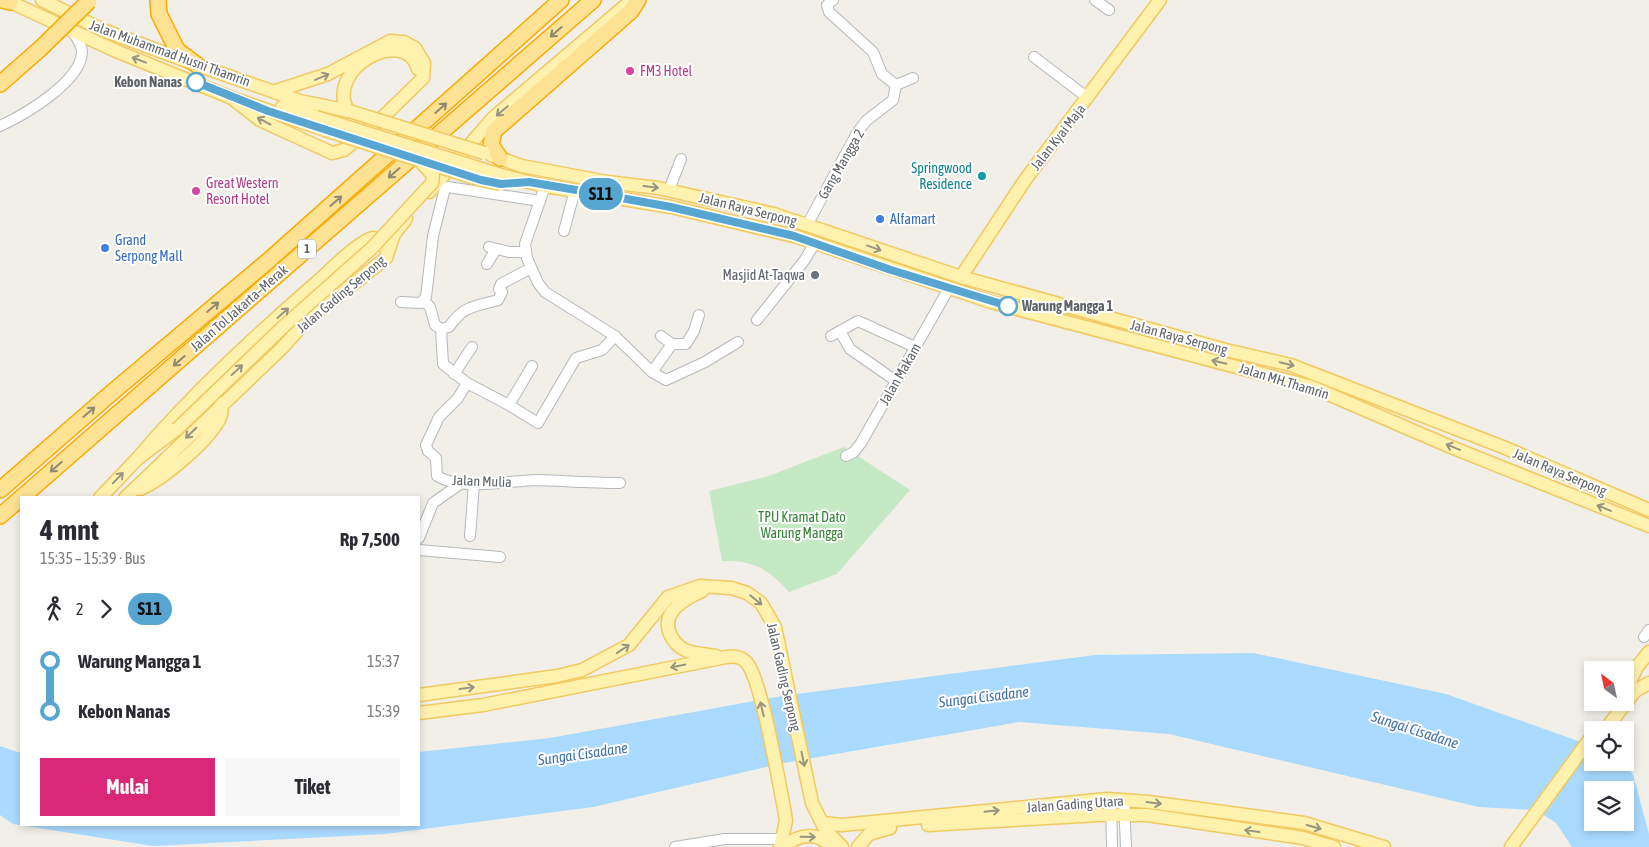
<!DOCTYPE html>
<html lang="id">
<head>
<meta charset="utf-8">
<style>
	body { margin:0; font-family:"Asap Condensed",sans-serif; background:#f7f7f7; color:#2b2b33; height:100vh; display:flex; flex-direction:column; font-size:19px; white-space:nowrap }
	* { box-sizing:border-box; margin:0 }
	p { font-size:16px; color:#7c7c81 }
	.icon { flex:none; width:28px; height:28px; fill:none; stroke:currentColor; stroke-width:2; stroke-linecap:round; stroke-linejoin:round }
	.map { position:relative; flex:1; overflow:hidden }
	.side { position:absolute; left:20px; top:496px; width:400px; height:330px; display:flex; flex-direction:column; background:#fff; border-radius:0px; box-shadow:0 2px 8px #0003 }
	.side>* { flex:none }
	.badge { padding:0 10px; border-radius:16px; font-size:18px; line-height:32px }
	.needle { width:32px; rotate:327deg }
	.controls { position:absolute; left:1584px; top:661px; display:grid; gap:10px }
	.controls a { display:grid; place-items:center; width:50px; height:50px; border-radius:0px; background:#fff; box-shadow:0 2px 8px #0003; font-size:25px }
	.map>.badge { position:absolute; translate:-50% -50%; box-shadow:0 0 0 2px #fff }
	.legs { display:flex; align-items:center; gap:8px; height:55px; padding:0 20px; font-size:16px }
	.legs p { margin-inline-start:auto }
	.overview { display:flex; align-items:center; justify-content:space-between; height:85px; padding:0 20px }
	h1 { font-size:28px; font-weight:700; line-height:38px }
	.primary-button { display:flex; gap:10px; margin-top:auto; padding:10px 20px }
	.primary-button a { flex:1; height:58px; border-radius:0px; background:#db2777; color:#fff; font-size:20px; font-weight:700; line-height:58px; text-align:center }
	.primary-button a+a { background:#f7f7f7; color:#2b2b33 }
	ul { padding:0 20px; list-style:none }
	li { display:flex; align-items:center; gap:18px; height:50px; font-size:19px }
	li i { display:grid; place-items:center; width:8px; height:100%; margin:0 6px; background:currentColor }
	li i::after { content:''; width:12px; height:12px; margin:-6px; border:4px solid; border-radius:50%; background:#fff }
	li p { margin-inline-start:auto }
	li:first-child i { background:linear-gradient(#0000 50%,currentColor 0) }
	li:last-child i { background:linear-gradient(currentColor 50%,#0000 0) }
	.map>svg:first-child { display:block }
</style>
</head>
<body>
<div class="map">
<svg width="1649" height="847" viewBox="0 0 1649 847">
	<rect width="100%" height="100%" fill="#f1efe8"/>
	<path fill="#c5e8c5" d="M844,447L910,490L837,574L789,592C768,569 754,560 722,561L709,491L766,477Z"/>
	<path fill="#aadaff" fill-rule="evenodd" d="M1253,653L1446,694L1592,746V762L1622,763L1633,774L1649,834V847H1572L1556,823L1536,810L1479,807L1169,734L1019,722L784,763L593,807L385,834L153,846L13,824L0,815V746L21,753V825H419V752L550,738L782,696L1095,655ZM1592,790H1625V822H1592Z"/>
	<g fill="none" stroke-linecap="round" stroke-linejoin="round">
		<defs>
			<g id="minor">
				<path d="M833,0L827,5L829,12L873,52L882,74L896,85"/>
				<path d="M1095,0L1109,10"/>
				<path d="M1034,57L1088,98"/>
				<path d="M896,85L913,78"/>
				<path d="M0,126C24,115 81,82 82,52C82,44 76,37 72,31"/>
				<path d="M545,186L525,244L527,258L538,283L545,292L615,336L652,372L666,380L705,362L738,342"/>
				<path d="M669,190L681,159"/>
				<path d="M807,225L857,133L866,121L893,100L896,85"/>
				<path d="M564,231L575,190"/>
				<path d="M489,247L509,252H526"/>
				<path d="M487,264L496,249"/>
				<path d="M424,301L430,307L435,325L441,329"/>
				<path d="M401,302L421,303L426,297L433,236L445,188L448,187L540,201"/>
				<path d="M757,320L804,261L815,243"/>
				<path d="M441,329L443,364L467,383L458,398L439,417L426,445L428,451L436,458L437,476C465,492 508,480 539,480C566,481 593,483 620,483"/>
				<path d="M441,329L449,327C464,305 474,307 498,300L502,292L499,289L501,284L531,268"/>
				<path d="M840,331L850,349L896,381"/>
				<path d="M831,336L858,321L915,347"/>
				<path d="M672,344H686L694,331L699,315"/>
				<path d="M652,372L672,344L661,336"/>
				<path d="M454,374L472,347"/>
				<path d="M467,383L509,405L538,423L576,358L602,350L615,336"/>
				<path d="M509,405L532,366"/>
				<path d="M846,456L854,452L861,443L949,288"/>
				<path d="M470,536L474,484"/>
				<path d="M419,538L433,503L463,482"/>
				<path d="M419,550L500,557"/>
				<path d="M1644,637L1649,630"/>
				<path d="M1111,799L1112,847"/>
				<path d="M1124,800L1126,847"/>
				<path d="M675,847L725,839H782"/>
			</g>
			<g id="major">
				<path d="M6,0L116,51L232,98L325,130"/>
				<path d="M42,0L103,30L197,65L300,101L349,111"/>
				<path d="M232,98L260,120L332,153L344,150L383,117L423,78L424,63L415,48L404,42L390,41L328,74L276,91"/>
				<path d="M282,107L316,117"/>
				<path d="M348,111C324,69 405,24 418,69"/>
				<path d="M491,155L522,166L607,182L658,188L774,214L961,277L1226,350L1291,365L1503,447L1649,510"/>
				<path d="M504,176L545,186L671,207L794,236L991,302L1312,387L1451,447L1649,526"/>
				<path d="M429,192L493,118L632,0"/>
				<path d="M961,277L1025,180L1160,0"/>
				<path d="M137,459C191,395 253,338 316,283C331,270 354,245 372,238L378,239L385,247"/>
				<path d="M140,489C162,480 213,438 221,415C222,412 221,407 221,403"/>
				<path d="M100,498L137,459L177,429"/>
				<path d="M125,498L282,348L306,321L386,258L394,234L406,219"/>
				<path d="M702,591C684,599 659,613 671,636C674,642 679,647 685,650C694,654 706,654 716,656"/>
				<path d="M1625,692L1637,667L1649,652"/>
				<path d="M419,695L557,676L582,670L629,645L668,597L700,586L731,588L747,593L761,603L775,627L812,803L825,829L842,847"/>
				<path d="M419,713L483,705L726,657C734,656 741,656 747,663C762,682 778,779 784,808L786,821L780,847"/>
				<path d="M1605,730L1635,691L1649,683"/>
				<path d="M822,823L842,825L1107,799L1149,802L1304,823L1384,847"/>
				<path d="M928,825L1099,815H1147L1303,838L1334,847"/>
				<path d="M785,847C798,833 819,832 831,847"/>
				<path d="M858,847L869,834L890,828"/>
				<path d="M1511,847L1592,736"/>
			</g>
			<g id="highway">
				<path d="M2,0L10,2"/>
				<path d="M158,0L159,14L177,50L197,65"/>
				<path d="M0,84L41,48"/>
				<path d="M500,158L491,145L494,131L631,11L638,0"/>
				<path d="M0,490L109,395L268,261L561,0"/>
				<path d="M21,498L593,0"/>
				<path d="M0,516L21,498"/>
			</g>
		</defs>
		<use href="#minor" stroke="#b5b8bc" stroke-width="12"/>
		<use href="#major" stroke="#f2c960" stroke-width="15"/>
		<use href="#highway" stroke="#f9ab00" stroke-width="18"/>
		<use href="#minor" stroke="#fff" stroke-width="10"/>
		<use href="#major" stroke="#fff2af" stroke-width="12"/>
		<use href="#highway" stroke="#fde293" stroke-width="15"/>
		<defs>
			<g id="major-bridge">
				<path d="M349,111L484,153"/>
				<path d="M316,117L504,176"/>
				<path d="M325,130L481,180L501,184"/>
				<path d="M177,429L284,326L372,248L432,183L433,175L417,158"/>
			</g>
			<path id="highway-bridge" d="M41,48L89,1"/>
		</defs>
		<use href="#major-bridge" stroke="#f2c960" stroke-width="15" stroke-linecap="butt"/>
		<use href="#highway-bridge" stroke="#f9ab00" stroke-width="18" stroke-linecap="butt"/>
		<use href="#major-bridge" stroke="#fff2af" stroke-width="12"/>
		<use href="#highway-bridge" stroke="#fde293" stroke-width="15"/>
	</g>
	<defs><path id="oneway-shaft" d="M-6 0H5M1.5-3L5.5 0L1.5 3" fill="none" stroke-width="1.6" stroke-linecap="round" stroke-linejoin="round" transform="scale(1.25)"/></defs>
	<g stroke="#8e8975">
		<use href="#oneway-shaft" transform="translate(556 32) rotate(139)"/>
		<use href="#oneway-shaft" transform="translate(441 108) rotate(-42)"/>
		<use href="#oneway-shaft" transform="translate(394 173) rotate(139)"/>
		<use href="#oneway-shaft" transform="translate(336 201) rotate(-41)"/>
		<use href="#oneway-shaft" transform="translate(213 307) rotate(-40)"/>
		<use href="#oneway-shaft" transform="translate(179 361) rotate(139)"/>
		<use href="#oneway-shaft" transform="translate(89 412) rotate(-41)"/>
		<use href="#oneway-shaft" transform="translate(56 467) rotate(139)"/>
	</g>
	<g stroke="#979581">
		<use href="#oneway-shaft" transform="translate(139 60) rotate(-159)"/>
		<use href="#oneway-shaft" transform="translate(322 77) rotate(-23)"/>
		<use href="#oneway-shaft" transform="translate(502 111) rotate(140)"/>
		<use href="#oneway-shaft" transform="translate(264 121) rotate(-152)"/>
		<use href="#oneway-shaft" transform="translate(651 187) rotate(7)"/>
		<use href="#oneway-shaft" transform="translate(874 248) rotate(20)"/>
		<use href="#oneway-shaft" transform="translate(283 313) rotate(-42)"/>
		<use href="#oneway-shaft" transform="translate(1219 362) rotate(-166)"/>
		<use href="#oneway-shaft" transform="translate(1287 364) rotate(14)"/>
		<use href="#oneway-shaft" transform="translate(237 370) rotate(-43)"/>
		<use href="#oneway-shaft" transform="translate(191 433) rotate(136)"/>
		<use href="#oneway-shaft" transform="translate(1453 447) rotate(-158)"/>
		<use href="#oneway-shaft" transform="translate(118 478) rotate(-46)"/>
		<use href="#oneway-shaft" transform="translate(1604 508) rotate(-158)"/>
		<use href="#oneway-shaft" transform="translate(756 600) rotate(39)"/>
		<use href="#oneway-shaft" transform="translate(623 649) rotate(-34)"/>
		<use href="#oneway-shaft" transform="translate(678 666) rotate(169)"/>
		<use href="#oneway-shaft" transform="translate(467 688) rotate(-8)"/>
		<use href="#oneway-shaft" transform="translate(762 709) rotate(-103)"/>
		<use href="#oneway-shaft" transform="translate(803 759) rotate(78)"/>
		<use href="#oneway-shaft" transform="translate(1154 803) rotate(7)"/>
		<use href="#oneway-shaft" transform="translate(992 811) rotate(-6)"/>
		<use href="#oneway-shaft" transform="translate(1314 827) rotate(16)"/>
		<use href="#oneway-shaft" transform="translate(1252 831) rotate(-172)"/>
		<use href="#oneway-shaft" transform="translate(808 837) rotate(1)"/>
	</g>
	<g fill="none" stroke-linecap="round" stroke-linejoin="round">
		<defs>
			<path id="line-1" d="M196,82L268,111L481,180L501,184L529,182L588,192L671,207L794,236L891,270L1008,306"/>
		</defs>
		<use href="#line-1" stroke="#fff" stroke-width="11"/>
		<use href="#line-1" stroke="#57a6d2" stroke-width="8"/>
	</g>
	<g fill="#d1479c" stroke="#fff" stroke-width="2">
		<circle cx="630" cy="71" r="5"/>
		<circle cx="196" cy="191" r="5"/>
	</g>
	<g fill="#fff" stroke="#57a6d2" stroke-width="2.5">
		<circle cx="196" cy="82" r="9"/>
		<circle cx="1008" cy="306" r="9"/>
	</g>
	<circle fill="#0f9aa8" stroke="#fff" stroke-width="2" cx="982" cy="176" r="5"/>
	<g fill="#3f7fe0" stroke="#fff" stroke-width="2">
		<circle cx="880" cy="219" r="5"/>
		<circle cx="105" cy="248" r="5"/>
	</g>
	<circle fill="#6b7280" stroke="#fff" stroke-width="2" cx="815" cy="275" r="5"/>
	<g text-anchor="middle" stroke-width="4" stroke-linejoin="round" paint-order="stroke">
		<rect fill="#fff" stroke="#8f9295" stroke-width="1" x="298" y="239.5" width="18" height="19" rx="4"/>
		<g font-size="12" font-weight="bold" fill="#5f6368">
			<text x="307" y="253">1</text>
		</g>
		<g font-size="14" fill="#5f6368" stroke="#fff">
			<text transform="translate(170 53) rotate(20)" y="5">Jalan Muhammad Husni Thamrin</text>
			<text transform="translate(1058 137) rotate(-52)" y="5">Jalan Kyai Maja</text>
			<text transform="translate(841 164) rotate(-60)" y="5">Gang Mangga 2</text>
			<text transform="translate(748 209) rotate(14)" y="5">Jalan Raya Serpong</text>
			<text transform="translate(341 294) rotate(-40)" y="5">Jalan Gading Serpong</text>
			<text transform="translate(239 308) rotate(-41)" y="5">Jalan Tol Jakarta–Merak</text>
			<text transform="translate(1179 337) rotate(15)" y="5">Jalan Raya Serpong</text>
			<text transform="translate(900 374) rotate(-60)" y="5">Jalan Makam</text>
			<text transform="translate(1284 381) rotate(17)" y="5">Jalan MH.Thamrin</text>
			<text transform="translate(1560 472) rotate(23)" y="5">Jalan Raya Serpong</text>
			<text transform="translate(482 481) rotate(2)" y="5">Jalan Mulia</text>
			<text transform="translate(784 677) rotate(77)" y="5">Jalan Gading Serpong</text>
			<text transform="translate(1075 804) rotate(-4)" y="5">Jalan Gading Utara</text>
		</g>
		<g font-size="14" fill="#b23c85" stroke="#fff" text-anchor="start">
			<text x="640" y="76">FM3 Hotel</text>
			<text x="206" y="188">Great Western<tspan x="206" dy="16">Resort Hotel</tspan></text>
		</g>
		<g font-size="14" font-weight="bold" fill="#5f6368" stroke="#fff" text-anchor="end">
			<text x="182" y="87">Kebon Nanas</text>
			<text x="1022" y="311" text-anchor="start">Warung Mangga 1</text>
		</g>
		<g font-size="14" fill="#0d838f" stroke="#fff" text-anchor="end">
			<text x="972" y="173">Springwood<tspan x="972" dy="16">Residence</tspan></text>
		</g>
		<g font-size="14" fill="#366cbe" stroke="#fff" text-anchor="start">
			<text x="890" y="224">Alfamart</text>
			<text x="115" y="245">Grand<tspan x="115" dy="16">Serpong Mall</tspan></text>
		</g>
		<g font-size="14" fill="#5b616d" stroke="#fff" text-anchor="end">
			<text x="805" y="280">Masjid At-Taqwa</text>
		</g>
		<g font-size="14" fill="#348238" stroke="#fff">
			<text x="802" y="522">TPU Kramat Dato<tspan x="802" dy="16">Warung Mangga</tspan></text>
		</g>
		<g font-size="15" font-style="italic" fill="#4174aa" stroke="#fff">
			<text transform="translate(984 697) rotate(-7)" y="5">Sungai Cisadane</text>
			<text transform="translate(1415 730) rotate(18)" y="5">Sungai Cisadane</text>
			<text transform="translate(583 754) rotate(-8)" y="5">Sungai Cisadane</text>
		</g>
	</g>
</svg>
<div class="controls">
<a><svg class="needle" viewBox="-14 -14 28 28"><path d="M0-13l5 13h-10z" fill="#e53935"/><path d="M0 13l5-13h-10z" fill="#7c7c81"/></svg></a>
<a><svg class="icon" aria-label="locate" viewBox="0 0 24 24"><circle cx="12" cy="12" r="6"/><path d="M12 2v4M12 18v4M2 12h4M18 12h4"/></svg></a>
<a><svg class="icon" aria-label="layers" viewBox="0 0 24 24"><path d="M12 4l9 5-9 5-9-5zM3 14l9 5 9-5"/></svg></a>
</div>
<b class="badge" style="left:601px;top:194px;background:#57a6d2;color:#111">S11</b>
<section class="side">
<div class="overview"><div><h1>4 mnt</h1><p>15:35 – 15:39 · Bus</p></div><b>Rp 7,500</b></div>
<div class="legs"><svg class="icon" aria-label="walk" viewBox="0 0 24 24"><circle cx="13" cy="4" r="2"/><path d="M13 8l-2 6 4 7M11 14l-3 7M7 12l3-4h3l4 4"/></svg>2<svg class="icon" aria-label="forward" viewBox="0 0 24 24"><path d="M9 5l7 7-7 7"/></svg><b class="badge" style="background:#57a6d2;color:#111">S11</b></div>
<ul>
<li><i style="color:#57a6d2"></i><b>Warung Mangga 1</b><p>15:37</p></li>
<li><i style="color:#57a6d2"></i><b>Kebon Nanas</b><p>15:39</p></li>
</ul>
<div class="primary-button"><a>Mulai</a><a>Tiket</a></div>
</section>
</div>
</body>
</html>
